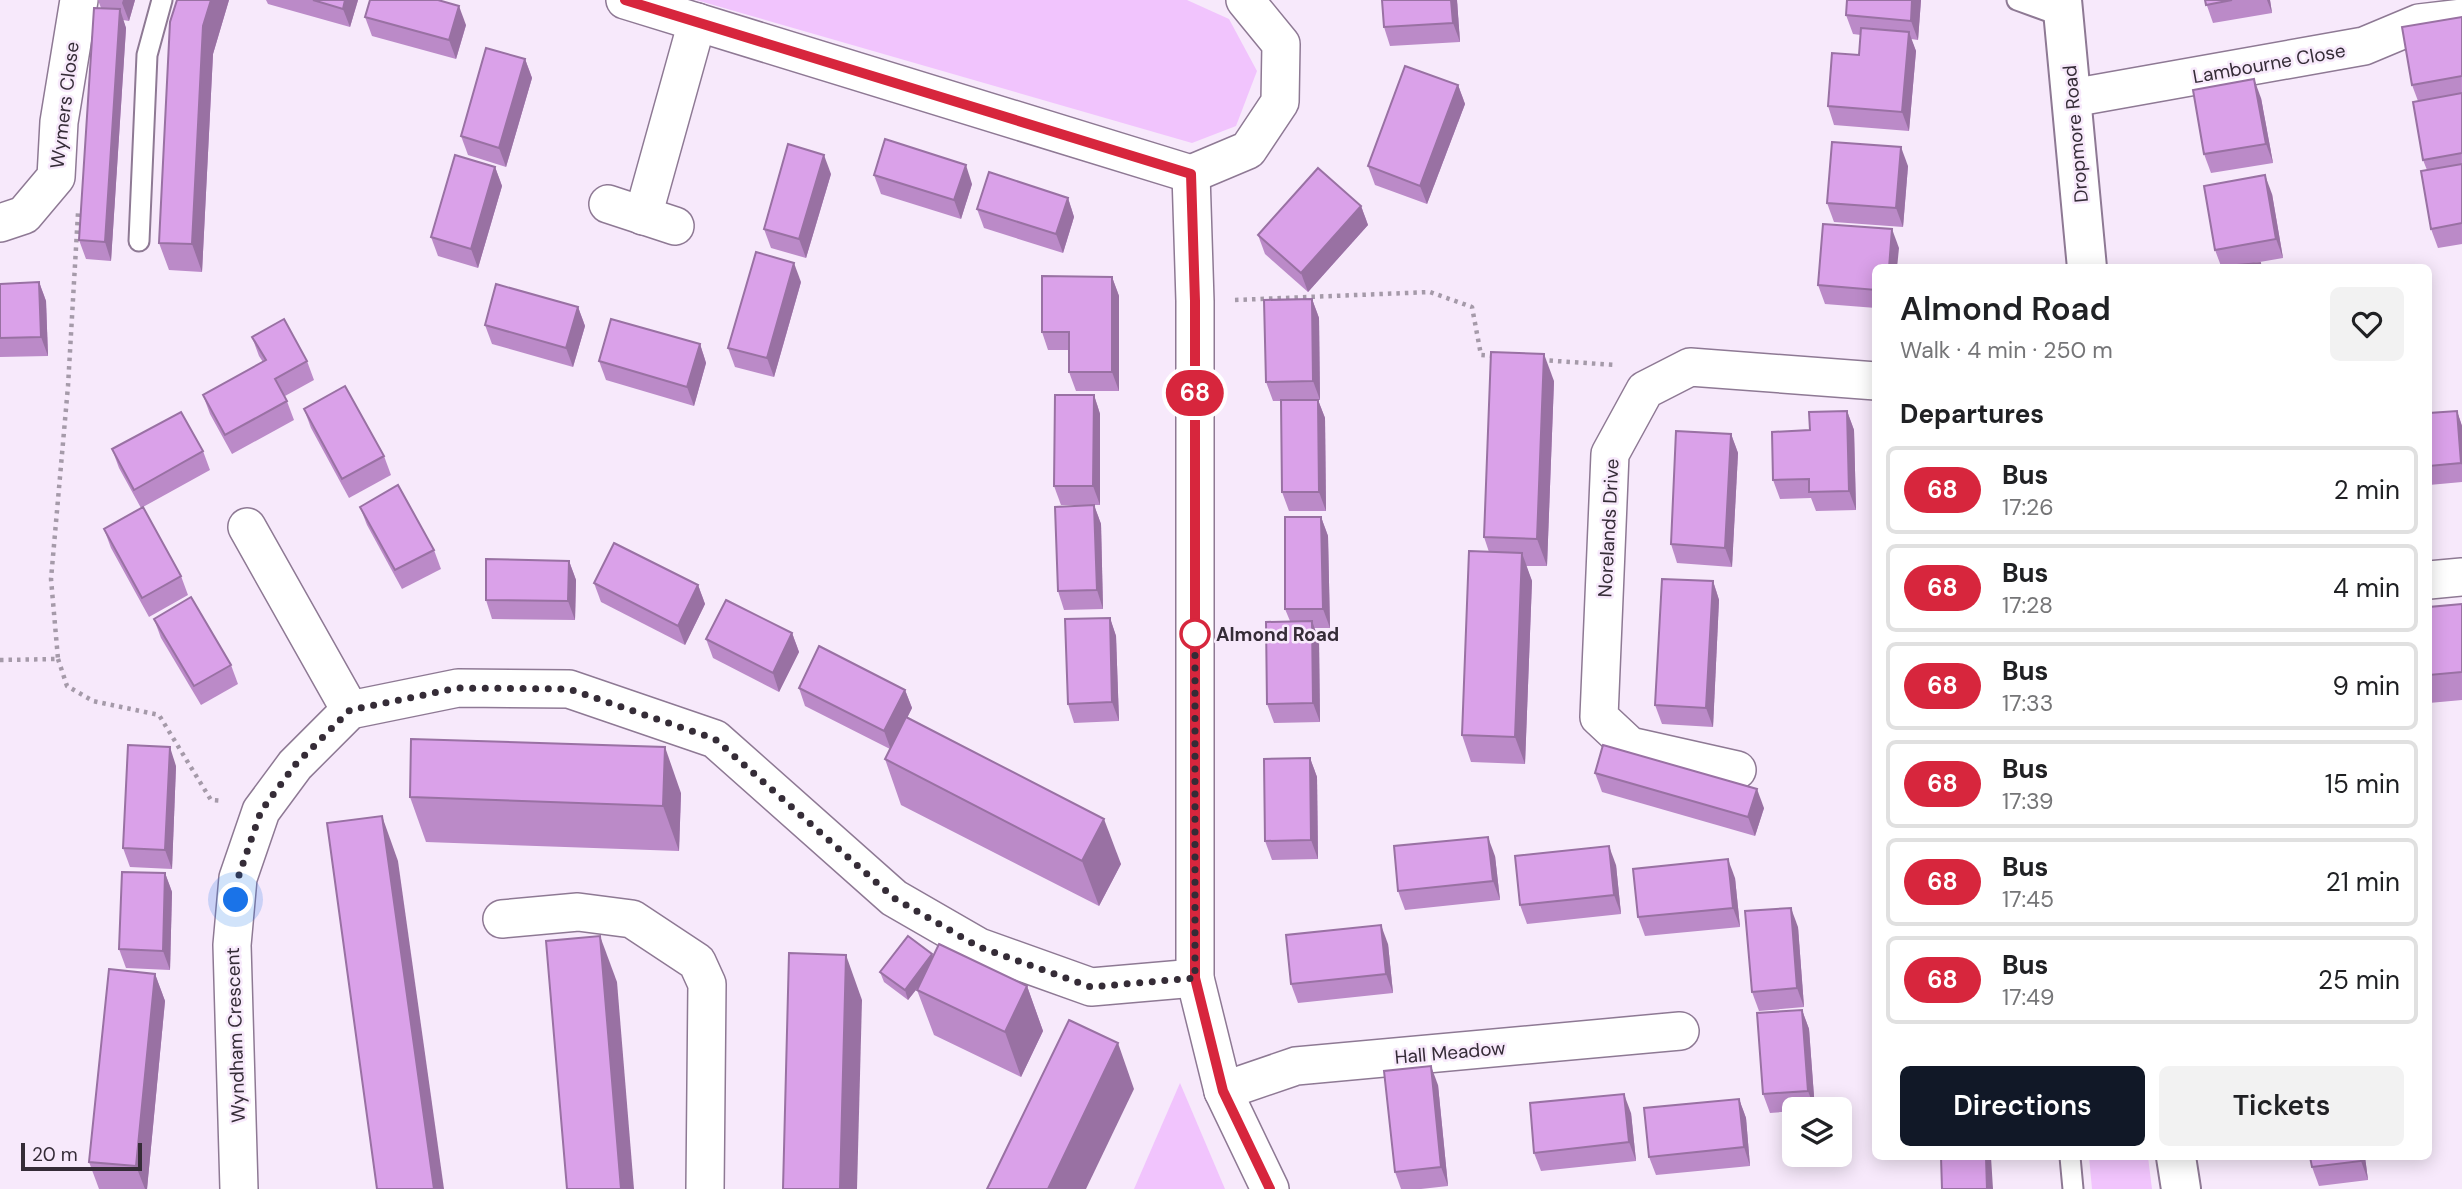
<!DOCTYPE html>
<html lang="en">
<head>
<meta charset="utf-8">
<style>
	body { margin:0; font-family:"DM Sans",sans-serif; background:#f2f2f2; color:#202124; height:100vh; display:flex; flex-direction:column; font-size:26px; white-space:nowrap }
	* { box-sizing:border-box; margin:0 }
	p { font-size:23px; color:#757577 }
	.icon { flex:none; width:38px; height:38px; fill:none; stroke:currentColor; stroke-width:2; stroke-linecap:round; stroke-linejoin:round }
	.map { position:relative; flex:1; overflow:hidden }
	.details { position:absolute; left:1872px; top:264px; width:560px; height:896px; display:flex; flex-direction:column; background:#fff; border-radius:10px; box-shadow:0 4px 18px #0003 }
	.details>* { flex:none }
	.badge { padding:0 14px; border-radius:23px; font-size:24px; line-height:46px }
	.buttons { position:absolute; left:1782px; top:1097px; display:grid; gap:14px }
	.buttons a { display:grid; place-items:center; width:70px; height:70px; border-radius:10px; background:#fff; box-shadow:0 4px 18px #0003; font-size:35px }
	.scale { position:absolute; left:21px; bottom:18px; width:121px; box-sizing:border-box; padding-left:7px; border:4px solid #352c37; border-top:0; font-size:19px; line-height:24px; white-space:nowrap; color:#352c37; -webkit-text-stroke:5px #f7e9fb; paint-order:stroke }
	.you { position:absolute; width:35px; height:35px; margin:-18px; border:5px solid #fff; border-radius:50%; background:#1a73e8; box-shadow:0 0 0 10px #1a73e833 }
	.map>.badge { position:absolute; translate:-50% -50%; box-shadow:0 0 0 4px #fff }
	h2 { padding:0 28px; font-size:26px; line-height:63px }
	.round { display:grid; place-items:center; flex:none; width:74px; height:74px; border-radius:10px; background:#f2f2f2 }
	.overview { display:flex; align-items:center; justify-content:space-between; height:119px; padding:0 28px }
	h1 { font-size:33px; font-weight:600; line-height:52px }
	.button { display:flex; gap:14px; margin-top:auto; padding:14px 28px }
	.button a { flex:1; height:80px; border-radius:10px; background:#111827; color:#fff; font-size:28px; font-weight:600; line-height:80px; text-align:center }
	.button a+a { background:#f2f2f2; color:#202124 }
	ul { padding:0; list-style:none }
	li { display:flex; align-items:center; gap:21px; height:88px; margin:0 14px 10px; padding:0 14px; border:4px solid #e0e0e0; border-radius:10px }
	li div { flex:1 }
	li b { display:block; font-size:26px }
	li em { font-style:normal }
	li .badge { min-width:77px; font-weight:700; text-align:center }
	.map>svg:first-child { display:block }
</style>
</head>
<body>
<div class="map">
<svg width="2462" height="1189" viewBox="0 0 2462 1189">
	<rect width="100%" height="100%" fill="#f7e9fb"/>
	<g fill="#f1c4fd">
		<path d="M696,0H1187L1229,19L1257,71L1236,126L1192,143Z"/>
		<path d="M1180,1083L1225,1189H1134Z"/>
		<path d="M2089,1157H2148L2152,1189H2092Z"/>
	</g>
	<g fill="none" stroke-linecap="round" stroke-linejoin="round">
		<defs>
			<g id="service">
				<path d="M2017,0L2064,17"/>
				<path d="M139,241L147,55L162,0"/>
				<path d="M2070,1157L2073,1189"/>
			</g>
			<g id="minor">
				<path d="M625,0L1191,174L1248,150L1280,102L1281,44L1245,0"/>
				<path d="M2072,98L2364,46L2419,23L2462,18"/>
				<path d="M1191,174L1195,301V978L1223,1091L1270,1189"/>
				<path d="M608,204L675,226"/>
				<path d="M643,216L697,22"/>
				<path d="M0,223L24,215L56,177L59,122L79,0"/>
				<path d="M247,527L350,710"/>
				<path d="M2429,580L2462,577"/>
				<path d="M1737,770L1630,746L1599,717L1610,454L1645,390L1690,367L1876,381"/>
				<path d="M502,919L578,912L632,919L697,962L707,984L705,1189"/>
				<path d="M1223,1091L1296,1066L1680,1031"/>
				<path d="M239,1189L232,945L238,878L261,811L295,765L350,710L458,688L569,689L715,739L894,898L979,947L1091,987L1195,978"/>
			</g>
			<g id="tertiary">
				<path d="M2062,0L2087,268"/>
				<path d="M2176,1157L2181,1189"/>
			</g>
		</defs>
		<use href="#service" stroke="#8e7994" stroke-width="23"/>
		<use href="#minor" stroke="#8e7994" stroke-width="40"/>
		<use href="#tertiary" stroke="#8e7994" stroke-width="42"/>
		<g stroke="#a59aa9" stroke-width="4.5" stroke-dasharray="3.5 5" stroke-linecap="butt">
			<path d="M1235,300L1430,292L1472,307L1481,355L1494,356"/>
			<path d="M1541,360L1616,365"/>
			<path d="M58,659L67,686L93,701L159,715L211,800L223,801"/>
			<path d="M0,660L58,659L51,579L68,386L78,213"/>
		</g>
		<use href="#service" stroke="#fff" stroke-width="19"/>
		<use href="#minor" stroke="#fff" stroke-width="37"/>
		<use href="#tertiary" stroke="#fff" stroke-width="38"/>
	</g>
	<g fill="#bb8ac8">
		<path d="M98,0H135L129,21L123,20L126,28L111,261L86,259L79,240L101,8Z"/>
		<path d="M177,0H229L213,54L202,272L169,270L159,243Z"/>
		<path d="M266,0H358L350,27L268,4Z"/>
		<path d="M1382,0H1457L1460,42L1390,46L1384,27Z"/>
		<path d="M1847,0H1921L1918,40L1911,39L1916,51L1909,131L1834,125L1828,106L1859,55L1861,35L1853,34L1846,15Z"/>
		<path d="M2205,0H2270L2272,13L2213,23Z"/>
		<path d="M365,17L466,25L456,59L372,36Z"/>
		<path d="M2462,17V244L2438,248L2431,229L2427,170L2423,160L2418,101L2412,85Z"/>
		<path d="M525,59L532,78L506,167L468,155L461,136Z"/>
		<path d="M1458,85L1465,104L1427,204L1375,185L1368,166Z"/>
		<path d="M2261,98L2273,163L2211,173L2204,154Z"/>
		<path d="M1908,166L1903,227L1834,222L1827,203Z"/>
		<path d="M495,167L502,186L478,268L438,256L431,237Z"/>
		<path d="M831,174L806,258L771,248L764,229Z"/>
		<path d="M874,175L972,184L961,219L881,194Z"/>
		<path d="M2272,194L2283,258L2254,263H2260L2262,268H2213L2221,266L2215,250Z"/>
		<path d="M1068,198L1074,217L1063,253L984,228L977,209Z"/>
		<path d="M1361,206L1368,225L1308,292L1265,254L1258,235Z"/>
		<path d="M1899,248L1876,268V308L1825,304L1818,285Z"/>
		<path d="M1112,277L1119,296V391H1076L1069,372V350H1048L1042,332Z"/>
		<path d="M39,282L46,301L48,356L0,357V284Z"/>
		<path d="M801,282L774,377L735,367L728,348Z"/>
		<path d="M1312,299L1319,318L1320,400H1318L1325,418L1326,511H1289L1282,492L1281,401H1273L1266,382Z"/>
		<path d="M578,307L585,326L573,367L492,344L485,325Z"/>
		<path d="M252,337L307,361L314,380L285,396L294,420L232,454L210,414L203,395L263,362L259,356Z"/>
		<path d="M700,344L706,363L694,406L606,380L599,361Z"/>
		<path d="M1554,381L1547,566H1526L1532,581L1525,764L1471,762L1462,735L1489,552L1484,537Z"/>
		<path d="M1094,395L1100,414V505H1061L1054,486Z"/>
		<path d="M304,409L384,456L391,475L349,498L311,428Z"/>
		<path d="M1847,411L1854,430L1856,510L1816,511L1811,498L1780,499L1773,480L1810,430Z"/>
		<path d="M2457,411L2462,426V482L2429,485V413Z"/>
		<path d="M1731,434L1738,453L1732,567L1677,563L1671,544Z"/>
		<path d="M112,449L203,451L210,470L143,507L181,576L188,595L149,617L111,548L104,529L141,508L119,468Z"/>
		<path d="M1094,505L1101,524L1103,609L1064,610L1058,591Z"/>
		<path d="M360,507L434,550L441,569L402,589L367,525Z"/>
		<path d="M1321,517L1328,536L1330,628H1314L1319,640L1320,722L1274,723L1267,704L1290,621L1285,609Z"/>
		<path d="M569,561L576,580L575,620L492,619L486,600Z"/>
		<path d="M1713,581L1719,600L1713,727L1662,724L1655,705Z"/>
		<path d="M594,583L698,585L705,604L685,645L601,602Z"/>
		<path d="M2462,604V700L2429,703V607Z"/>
		<path d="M1110,618L1116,636L1119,721L1074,723L1068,704Z"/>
		<path d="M154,619L231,665L238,684L201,705L161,638Z"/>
		<path d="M792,633L799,652L779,692L713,658L706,639Z"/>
		<path d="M799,688L905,690L912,708L907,718L1121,864L1099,906L901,805L885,759L890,749L805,706Z"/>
		<path d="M1310,758L1317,777L1318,859L1272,860L1265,841Z"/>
		<path d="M176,766L172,869L130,867L123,848Z"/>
		<path d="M1595,773L1764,808L1755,836L1602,792Z"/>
		<path d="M681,793L679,851L426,842L410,797Z"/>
		<path d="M1495,856L1500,900L1405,910L1398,891Z"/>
		<path d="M1616,865L1621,914L1527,924L1520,905Z"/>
		<path d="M165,873L172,892L170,970L126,968L119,949Z"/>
		<path d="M1735,878L1740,927L1645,936L1638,917Z"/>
		<path d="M1798,927L1804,1007L1759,1011L1752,992Z"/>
		<path d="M1388,944L1393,993L1298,1003L1291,984Z"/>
		<path d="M932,954L933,956L1027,986L1043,1031L1021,1077L934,1035L917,990L920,985L908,1000L884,982L880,972Z"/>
		<path d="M155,974L165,1001L147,1189H99L89,1162Z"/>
		<path d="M1802,1010L1809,1029L1815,1110H1794V1111L1770,1113L1763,1094Z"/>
		<path d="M1438,1085L1448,1186L1421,1189H1401L1395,1172Z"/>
		<path d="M1739,1099L1746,1118L1750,1166L1656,1175L1649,1157Z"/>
		<path d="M1631,1113L1636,1161L1541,1171L1534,1153Z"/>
		<path d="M2310,1157H2365L2368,1180L2319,1186L2312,1167Z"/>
	</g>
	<g fill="#9971a3">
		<path d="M123,0H135L129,21L122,3Z"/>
		<path d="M211,0H229L213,54L202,272L192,244L203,26Z"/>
		<path d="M345,0H358L350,27L343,9Z"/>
		<path d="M1451,0H1457L1460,42L1453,23Z"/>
		<path d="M1912,0H1921L1918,40L1911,21Z"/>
		<path d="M2267,0H2270L2272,13Z"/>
		<path d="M459,6L466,25L456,59L449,40Z"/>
		<path d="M120,9L126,28L111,261L105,242Z"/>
		<path d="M1909,32L1916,51L1909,131L1902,112Z"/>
		<path d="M525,59L532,78L506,167L499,148Z"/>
		<path d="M2254,79L2261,98L2273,163L2266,144Z"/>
		<path d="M1458,85L1465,104L1427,204L1420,186Z"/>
		<path d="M1901,147L1908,166L1903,227L1896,208Z"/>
		<path d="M824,155L831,174L806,258L799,239Z"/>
		<path d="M966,165L972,184L961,219L954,200Z"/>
		<path d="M495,167L502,186L478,268L471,249Z"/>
		<path d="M2265,175L2272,194L2283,258L2276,239Z"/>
		<path d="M1068,198L1074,217L1063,253L1056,234Z"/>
		<path d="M1361,206L1368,225L1308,292L1301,273Z"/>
		<path d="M1892,229L1899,248L1897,268H1889Z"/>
		<path d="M794,263L801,282L774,377L767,358Z"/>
		<path d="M1112,277L1119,296V391L1112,372Z"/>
		<path d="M39,282L46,301L48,356L41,337Z"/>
		<path d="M1312,299L1319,318L1320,400L1313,381Z"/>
		<path d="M578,307L585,326L573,367L566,348Z"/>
		<path d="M700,344L706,363L694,406L687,387Z"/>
		<path d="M1544,354L1554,381L1547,566L1537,539Z"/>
		<path d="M1094,395L1100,414V505L1093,486Z"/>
		<path d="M1318,400L1325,418L1326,511L1319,492Z"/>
		<path d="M1847,411L1854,430L1856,510L1849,491Z"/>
		<path d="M2457,411L2462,426V465L2461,463Z"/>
		<path d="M1731,434L1738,453L1732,567L1725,548Z"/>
		<path d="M1094,505L1101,524L1103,609L1097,590Z"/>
		<path d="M1321,517L1328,536L1330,628L1323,609Z"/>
		<path d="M1522,553L1532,581L1525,764L1515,737Z"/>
		<path d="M569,561L576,580L575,620L568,601Z"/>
		<path d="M1713,581L1719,600L1713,727L1706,708Z"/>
		<path d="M698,585L705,604L685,645L678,626Z"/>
		<path d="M1110,618L1116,636L1119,721L1112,702Z"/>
		<path d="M1312,621L1319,640L1320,722L1313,703Z"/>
		<path d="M792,633L799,652L779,692L773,673Z"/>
		<path d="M905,690L912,708L891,750L884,731Z"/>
		<path d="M170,747L176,766L172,869L165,850Z"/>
		<path d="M665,747L681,793L679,851L663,806Z"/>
		<path d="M1310,758L1317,777L1318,859L1311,840Z"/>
		<path d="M1757,789L1764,808L1755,836L1748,817Z"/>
		<path d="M382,816L398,861L444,1189H434Z"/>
		<path d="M1104,819L1121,864L1099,906L1082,861Z"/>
		<path d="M1488,837L1495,856L1500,900L1493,881Z"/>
		<path d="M1609,846L1616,865L1621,914L1614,895Z"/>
		<path d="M1728,859L1735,878L1740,927L1733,908Z"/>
		<path d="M165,873L172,892L170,970L163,951Z"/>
		<path d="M1791,908L1798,927L1804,1007L1797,988Z"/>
		<path d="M1381,925L1388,944L1393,993L1386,974Z"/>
		<path d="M600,936L617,982L634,1189H621Z"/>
		<path d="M932,954L936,964L908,1000L905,990Z"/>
		<path d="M846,955L862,1000L857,1189H840Z"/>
		<path d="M155,974L165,1001L147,1189H145L136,1166Z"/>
		<path d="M1027,986L1043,1031L1021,1077L1005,1032Z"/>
		<path d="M1802,1010L1809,1029L1815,1110L1808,1091Z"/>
		<path d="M1118,1043L1134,1089L1086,1189H1048Z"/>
		<path d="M1431,1066L1438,1085L1448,1186L1441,1167Z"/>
		<path d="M1624,1094L1631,1113L1636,1161L1629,1142Z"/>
		<path d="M1739,1099L1746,1118L1750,1166L1744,1147Z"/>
		<path d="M1986,1157H1991L1993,1189H1987Z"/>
		<path d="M2360,1157H2365L2368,1180L2361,1161Z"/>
	</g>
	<g fill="#daa1e9" stroke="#9971a3" stroke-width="2">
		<path d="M177,0H211L203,26L192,244L159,243L170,22Z"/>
		<path d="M313,0H345L343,9Z"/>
		<path d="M370,0H438L459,6L449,40L365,17Z"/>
		<path d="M1382,0H1451L1453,23L1384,27Z"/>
		<path d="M1847,0H1912L1911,21L1846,15Z"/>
		<path d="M2205,0H2232L2206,5Z"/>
		<path d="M94,8L120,9L105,242L79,240Z"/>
		<path d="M2462,17V76L2412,85L2402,27Z"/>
		<path d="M1861,28L1909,32L1902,112L1828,106L1832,53L1859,55Z"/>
		<path d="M486,48L525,59L499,148L461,136Z"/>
		<path d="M1405,66L1458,85L1420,186L1368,166Z"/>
		<path d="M2254,79L2266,144L2204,154L2193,90Z"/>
		<path d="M2462,93V153L2423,160L2413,102Z"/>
		<path d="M885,139L966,165L954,200L874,175Z"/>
		<path d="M1832,142L1901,147L1896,208L1827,203Z"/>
		<path d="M788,144L824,155L799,239L764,229Z"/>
		<path d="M455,155L495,167L471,249L431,237Z"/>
		<path d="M2462,164V223L2431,229L2421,171Z"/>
		<path d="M1318,168L1361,206L1301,273L1258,235Z"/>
		<path d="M989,172L1068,198L1056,234L977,209Z"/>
		<path d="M2265,175L2276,239L2215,250L2204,186Z"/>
		<path d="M1823,224L1892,229L1889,268H1876V290L1818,285Z"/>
		<path d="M756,252L794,263L767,358L728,348Z"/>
		<path d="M2260,263L2261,268H2213V267Z"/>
		<path d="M1042,276L1112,277V372H1069V332H1042Z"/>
		<path d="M39,282L41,337L0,338V284Z"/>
		<path d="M496,284L578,307L566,348L485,325Z"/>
		<path d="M1312,299L1313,381L1266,382L1264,300Z"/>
		<path d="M284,319L307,361L275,379L287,401L225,435L203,395L266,360L252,337Z"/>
		<path d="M611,319L700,344L687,387L599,361Z"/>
		<path d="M1491,352L1544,354L1537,539L1484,537Z"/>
		<path d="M345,386L384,456L342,479L304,409Z"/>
		<path d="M1055,395H1094L1093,486H1054Z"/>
		<path d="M1281,400H1318L1319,492H1282Z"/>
		<path d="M1847,411L1849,491L1809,492V479L1773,480L1772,432L1810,430L1809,412Z"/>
		<path d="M2457,411L2461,463L2429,466V413Z"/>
		<path d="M181,412L203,451L134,490L112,449Z"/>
		<path d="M1676,431L1731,434L1725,548L1671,544Z"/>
		<path d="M398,485L434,550L395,570L360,507Z"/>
		<path d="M1094,505L1097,590L1058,591L1055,507Z"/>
		<path d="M143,507L181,576L142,598L104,529Z"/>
		<path d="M1285,517H1321L1323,609H1285Z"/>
		<path d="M614,543L698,585L678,626L594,583Z"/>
		<path d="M1469,551L1522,553L1515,737L1462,735Z"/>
		<path d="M486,559L569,561L568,601L486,600Z"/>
		<path d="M1662,579L1713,581L1706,708L1655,705Z"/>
		<path d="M191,597L231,665L194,686L154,619Z"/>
		<path d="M726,600L792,633L773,673L706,639Z"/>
		<path d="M2462,604V672L2429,675V607Z"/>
		<path d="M1110,618L1112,702L1068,704L1065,619Z"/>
		<path d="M1312,621L1313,703L1267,704L1266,622Z"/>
		<path d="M819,646L905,690L884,731L799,688Z"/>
		<path d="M906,717L1104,819L1082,861L885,759Z"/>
		<path d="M411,739L665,747L663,806L410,797Z"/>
		<path d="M128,745L170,747L165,850L123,848Z"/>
		<path d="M1603,745L1757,789L1748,817L1595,773Z"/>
		<path d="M1310,758L1311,840L1265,841L1264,759Z"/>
		<path d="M382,816L434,1189H377L327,823Z"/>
		<path d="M1488,837L1493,881L1398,891L1394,846Z"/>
		<path d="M1609,846L1614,895L1520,905L1515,856Z"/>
		<path d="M1728,859L1733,908L1638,917L1633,869Z"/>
		<path d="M122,872L165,873L163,951L119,949Z"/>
		<path d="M1791,908L1797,988L1752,992L1745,911Z"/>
		<path d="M1381,925L1386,974L1291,984L1286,935Z"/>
		<path d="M600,936L621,1189H567L546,941Z"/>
		<path d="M908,936L932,954L905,990L880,972Z"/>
		<path d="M939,944L1027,986L1005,1032L917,990Z"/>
		<path d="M789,953L846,955L840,1189H783Z"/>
		<path d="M109,969L155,974L136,1166L89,1162Z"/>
		<path d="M1802,1010L1808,1091L1763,1094L1757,1013Z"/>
		<path d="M1069,1020L1118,1043L1048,1189H987Z"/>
		<path d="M1431,1066L1441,1167L1395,1172L1384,1071Z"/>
		<path d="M1624,1094L1629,1142L1534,1153L1530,1103Z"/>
		<path d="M1739,1099L1744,1147L1649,1157L1644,1108Z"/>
		<path d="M1941,1157H1986L1987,1189H1942Z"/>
		<path d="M2310,1157H2360L2361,1161L2312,1167Z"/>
	</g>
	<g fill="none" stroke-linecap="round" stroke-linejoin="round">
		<defs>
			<path id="line" d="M625,0L1191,174L1195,301V978L1223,1091L1270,1189"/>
		</defs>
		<use href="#line" stroke="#fff" stroke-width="16"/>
		<use href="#line" stroke="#d7263d" stroke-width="10"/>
		<path stroke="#352c37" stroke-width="7" stroke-dasharray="0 12.6" d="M236,900L238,878L261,811L295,765L350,710L458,688L569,689L715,739L894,898L979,947L1091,987L1195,978V626V634"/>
	</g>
	<circle fill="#fff" stroke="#d7263d" stroke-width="3.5" cx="1195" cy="634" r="14"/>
	<g text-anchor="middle" stroke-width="5" stroke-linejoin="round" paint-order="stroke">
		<g font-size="19" fill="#352c37" stroke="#f7e9fb">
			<text transform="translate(2269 63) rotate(-10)" y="7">Lambourne Close</text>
			<text transform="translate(64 105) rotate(-83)" y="7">Wymers Close</text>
			<text transform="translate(2075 134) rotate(-95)" y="7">Dropmore Road</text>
			<text transform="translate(1608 528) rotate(-87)" y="7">Norelands Drive</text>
			<text transform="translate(235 1035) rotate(-92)" y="7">Wyndham Crescent</text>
			<text transform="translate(1450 1052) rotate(-5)" y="7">Hall Meadow</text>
		</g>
		<g font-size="19" font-weight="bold" fill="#352c37" stroke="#f7e9fb" text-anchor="start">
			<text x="1216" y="641">Almond Road</text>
		</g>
	</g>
</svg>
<div class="buttons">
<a><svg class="icon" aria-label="layers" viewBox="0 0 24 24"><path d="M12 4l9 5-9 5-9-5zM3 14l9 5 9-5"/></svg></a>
</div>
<div class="scale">20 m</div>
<div class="you" style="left:236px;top:900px"></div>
<b class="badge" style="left:1195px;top:393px;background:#d7263d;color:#fff">68</b>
<section class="details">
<div class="overview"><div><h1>Almond Road</h1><p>Walk · 4 min · 250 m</p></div><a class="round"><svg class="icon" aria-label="heart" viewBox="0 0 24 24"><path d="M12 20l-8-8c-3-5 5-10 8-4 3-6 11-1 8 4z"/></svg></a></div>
<h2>Departures</h2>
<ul>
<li><span class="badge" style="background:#d7263d;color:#fff">68</span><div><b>Bus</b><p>17:26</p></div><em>2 min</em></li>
<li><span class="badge" style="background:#d7263d;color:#fff">68</span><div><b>Bus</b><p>17:28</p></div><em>4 min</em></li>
<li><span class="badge" style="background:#d7263d;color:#fff">68</span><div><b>Bus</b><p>17:33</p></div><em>9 min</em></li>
<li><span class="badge" style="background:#d7263d;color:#fff">68</span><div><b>Bus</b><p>17:39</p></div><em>15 min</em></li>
<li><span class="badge" style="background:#d7263d;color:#fff">68</span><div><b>Bus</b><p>17:45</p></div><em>21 min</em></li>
<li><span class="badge" style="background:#d7263d;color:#fff">68</span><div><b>Bus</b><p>17:49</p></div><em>25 min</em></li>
</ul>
<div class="button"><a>Directions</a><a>Tickets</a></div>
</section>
</div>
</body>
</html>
